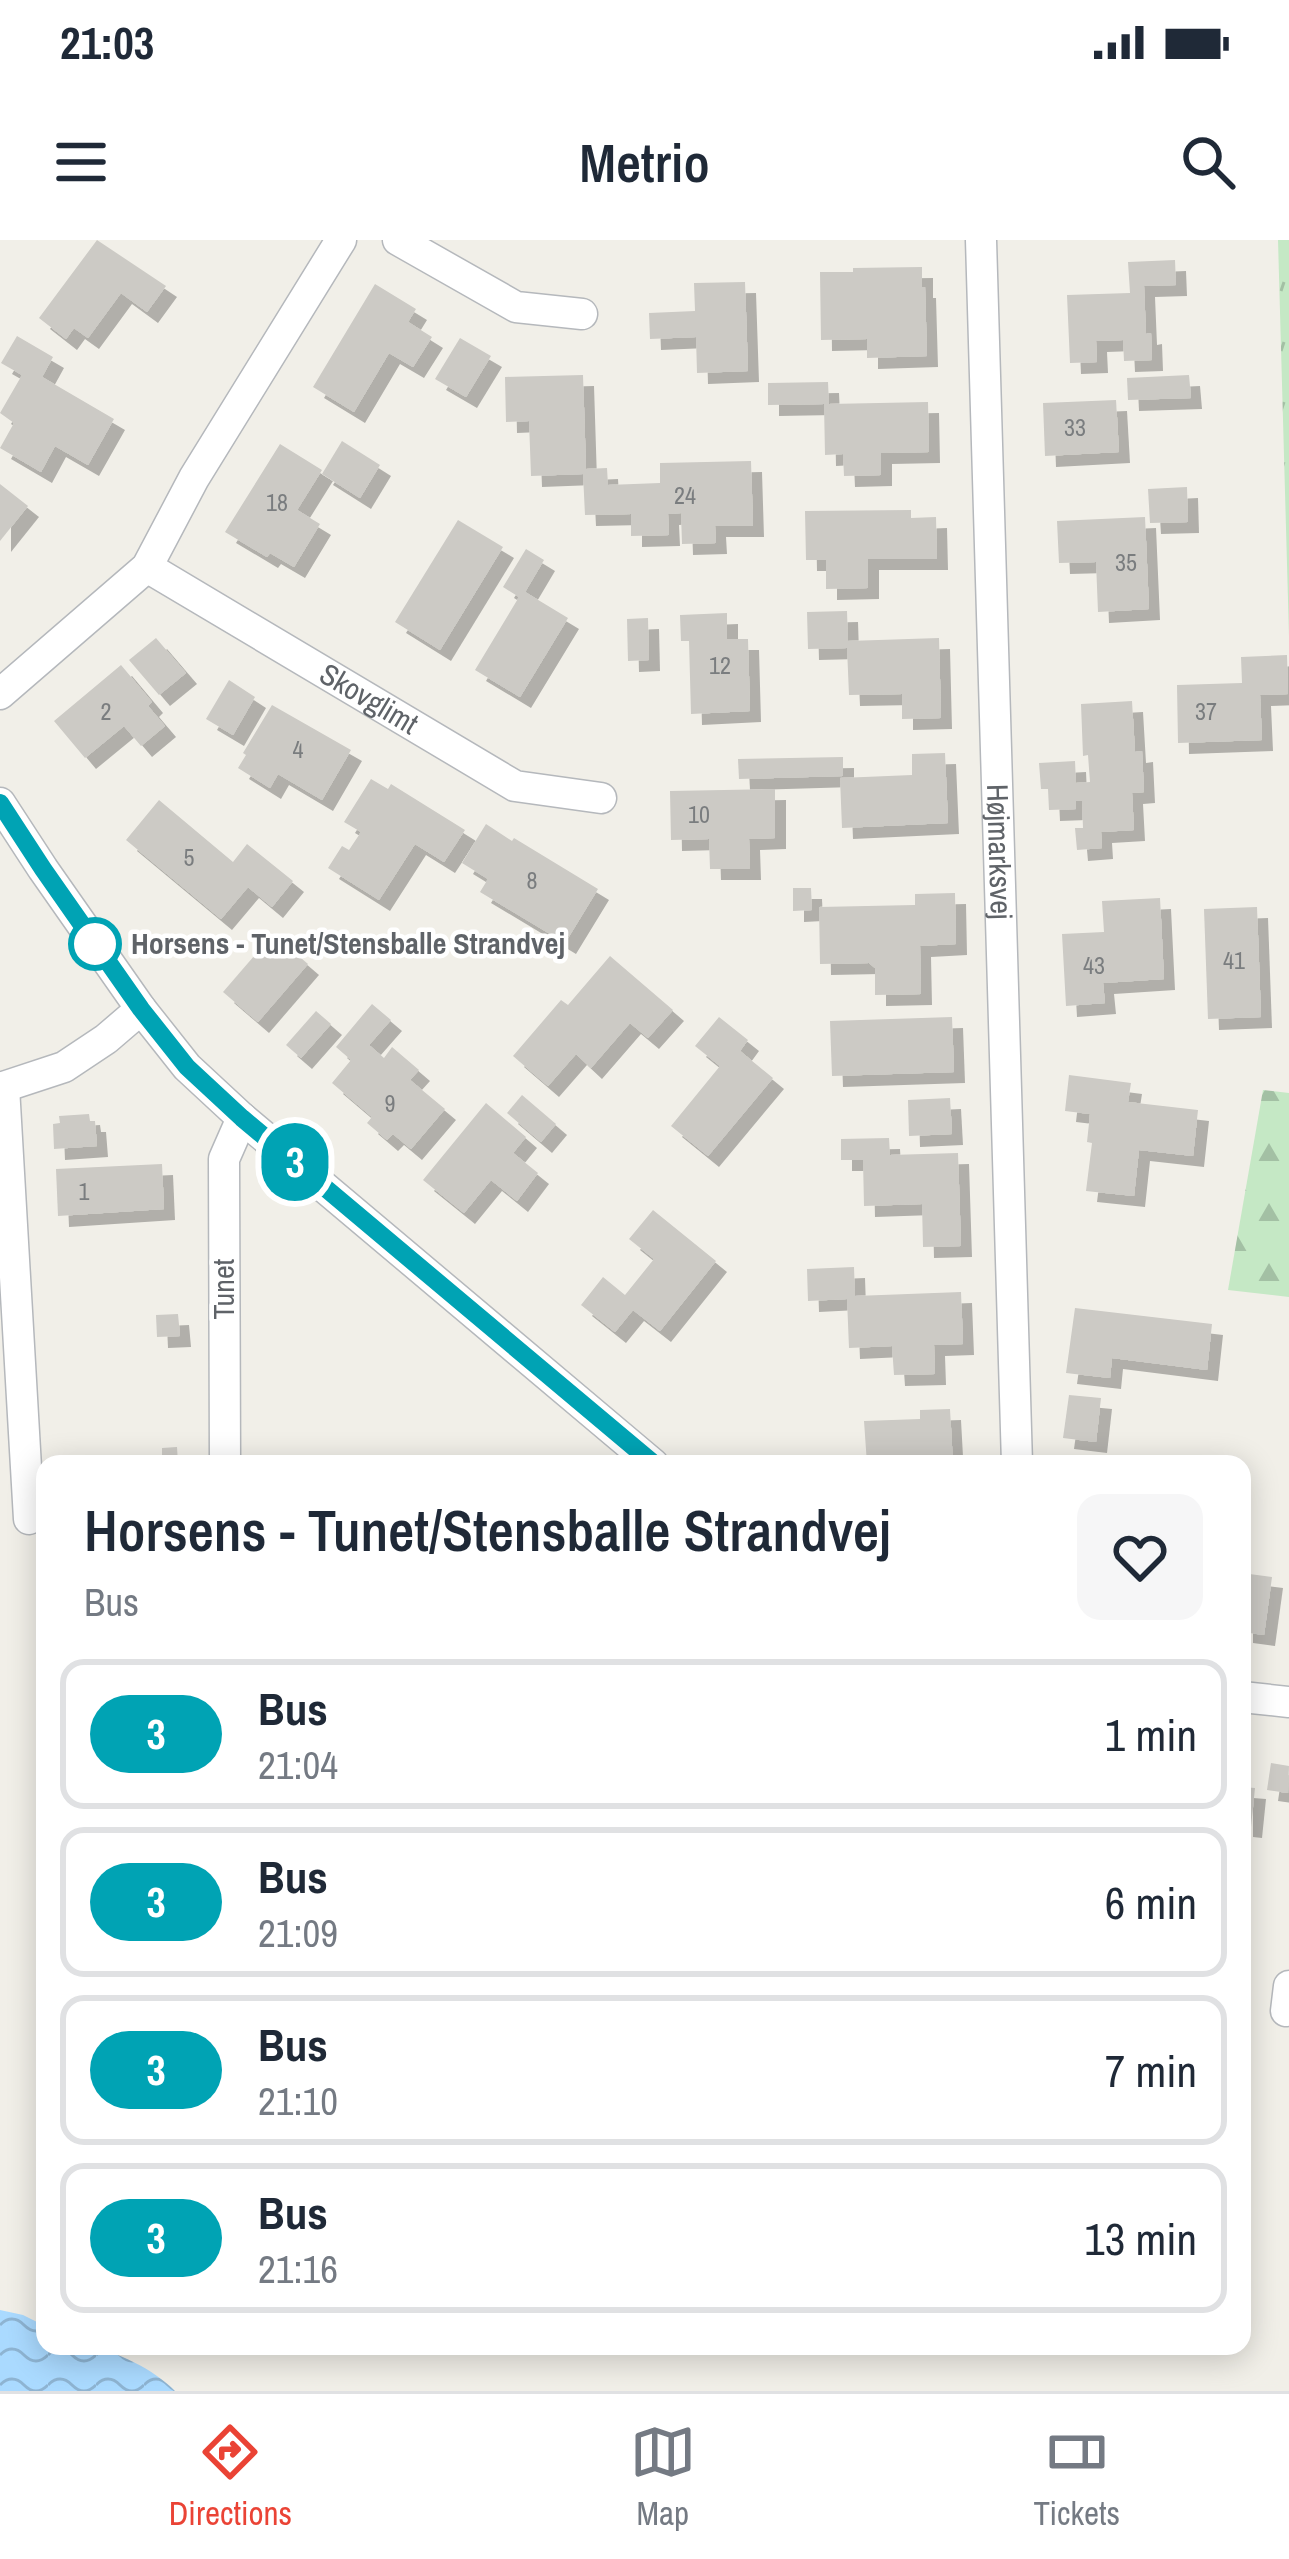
<!DOCTYPE html>
<html lang="en">
<head>
<meta charset="utf-8">
<style>
	body { margin:0; font-family:"Archivo Narrow",sans-serif; background:#f6f6f7; color:#1f2937; height:100vh; display:flex; flex-direction:column; font-size:45px; white-space:nowrap }
	* { box-sizing:border-box; margin:0 }
	p { font-size:39px; color:#747a83 }
	.icon { flex:none; width:66px; height:66px; fill:none; stroke:currentColor; stroke-width:2; stroke-linecap:round; stroke-linejoin:round }
	.map { position:relative; flex:1; overflow:hidden }
	.panel { position:absolute; left:36px; top:1215px; width:1215px; height:900px; display:flex; flex-direction:column; background:#fff; border-radius:24px; box-shadow:0 6px 30px #0003 }
	.panel>* { flex:none }
	.badge { padding:0 24px; border-radius:39px; font-size:42px; line-height:78px }
	.map>.badge { position:absolute; translate:-50% -50%; box-shadow:0 0 0 6px #fff }
	.round { display:grid; place-items:center; flex:none; width:126px; height:126px; border-radius:24px; background:#f6f6f7 }
	.summary { display:flex; align-items:center; justify-content:space-between; height:204px; padding:0 48px }
	h1 { font-size:57px; font-weight:600; line-height:90px }
	ul { padding:0; list-style:none }
	li { display:flex; align-items:center; gap:36px; height:150px; margin:0 24px 18px; padding:0 24px; border:6px solid #e0e1e3; border-radius:24px }
	li div { flex:1 }
	li b { display:block; font-size:45px }
	li em { font-style:normal }
	li .badge { min-width:132px; font-weight:700; text-align:center }
	.status { display:flex; justify-content:space-between; align-items:center; height:84px; padding:0 60px; background:#fff; direction:ltr }
	.status svg { height:33px; fill:currentColor }
	header { display:flex; justify-content:space-between; align-items:center; height:156px; padding:0 48px; background:#fff; font-size:54px; font-weight:600 }
	.menu { display:flex; justify-content:space-around; align-items:center; height:168px; border-top:3px solid #e0e1e3; background:#fff; font-size:33px; color:#747a83 }
	.menu a { display:grid; justify-items:center; gap:6px }
	.menu .current { color:#ea4335 }
	.map>svg:first-child { display:block }
</style>
</head>
<body>
<div class="status"><b>21:03</b><svg viewBox="0 0 49 12"><path d="M0 12V9h3v3zM5 12V6h3v6zM10 12V3h3v9zM15 12V0h3v12zM26 1h20v11H26zM47 4h2v5h-2z"/></svg></div>
<header><svg class="icon" aria-label="menu" viewBox="0 0 24 24"><path d="M4 6h16M4 12h16M4 18h16"/></svg>Metrio<svg class="icon" aria-label="search" viewBox="0 0 24 24"><circle cx="10" cy="10" r="6"/><path d="M15 15l6 6"/></svg></header>
<div class="map">
<svg width="1289" height="2151" viewBox="0 0 1289 2151">
	<defs>
		<pattern id="forest-firs" width="22" height="20" patternUnits="userSpaceOnUse" patternTransform="scale(3)"><rect width="22" height="20" fill="#c5e8c5"/><path d="M5 1l3.5 6h-7zM16 11l3.5 6h-7z" fill="#a3c0a4"/></pattern>
		<pattern id="park-tufts" width="24" height="20" patternUnits="userSpaceOnUse" patternTransform="scale(3)"><rect width="24" height="20" fill="#c5e8c5"/><path d="M3 7l-1-3M5 7V3M7 7l1-3M15 17l-1-3M17 17v-4M19 17l1-3" fill="none" stroke="#a3c0a4"/></pattern>
		<pattern id="water-waves" width="16" height="10" patternUnits="userSpaceOnUse" patternTransform="scale(3)"><rect width="16" height="10" fill="#aadaff"/><path d="M0 5q4-4 8 0t8 0" fill="none" stroke="#8eb4d2"/></pattern>
		<filter id="shadow"><feDropShadow dx="11" dy="11" stdDeviation="0" flood-color="#0004"/></filter>
	</defs>
	<rect width="100%" height="100%" fill="#f1efe8"/>
	<path fill="url(#forest-firs)" d="M1263,850L1289,853V1057L1228,1050Z"/>
	<path fill="url(#park-tufts)" d="M1278,0H1289V396Z"/>
	<path fill="url(#water-waves)" d="M0,2070L23,2075L45,2086V2106C58,2106 73,2104 86,2106C115,2110 155,2130 175,2151H0Z"/>
	<g fill="#cccac5" filter="url(#shadow)">
		<path d="M97,0L166,46L147,72L121,53L88,98L74,88L66,99L39,78Z"/>
		<path d="M1175,20L1176,45L1144,46L1146,94L1151,93L1152,120L1124,121L1123,100L1096,101L1097,122L1070,123L1067,55L1130,53L1128,22Z"/>
		<path d="M922,27V47H925L927,116L867,118V99L821,100L820,32H853V28Z"/>
		<path d="M745,42L748,131L697,133L696,97L650,99L649,73L695,71L694,43Z"/>
		<path d="M375,44L416,69L408,82L432,97L413,127L389,113L354,172L313,147Z"/>
		<path d="M17,96L53,117L42,137L114,179L88,225L55,206L41,232L0,208L14,183L0,173L22,135L1,123Z"/>
		<path d="M460,98L491,116L466,157L435,139Z"/>
		<path d="M583,135L586,229L607,228L608,245L660,243V223L751,221L753,286H715L716,303L682,304L681,273L668,274L669,295L631,296V274L585,275L583,234L531,236L529,181L506,182L505,137Z"/>
		<path d="M1189,135L1191,158L1128,160L1127,138Z"/>
		<path d="M828,142L829,164L928,162L929,212L881,213V235L844,236L843,214L825,215L824,164L768,165V143Z"/>
		<path d="M1116,160L1119,212L1045,216L1043,163Z"/>
		<path d="M342,201L380,225L360,258L322,234Z"/>
		<path d="M280,204L322,230L297,270L320,284L294,327L270,313L267,317L225,292Z"/>
		<path d="M0,244L28,266L0,301Z"/>
		<path d="M1187,247L1188,282L1150,283L1148,249Z"/>
		<path d="M911,270V278L936,277L937,319H868V348L826,349V320H806L805,271Z"/>
		<path d="M1145,277L1149,369L1098,372L1096,322L1059,323L1057,281Z"/>
		<path d="M458,280L503,307L440,410L395,382Z"/>
		<path d="M526,309L544,320L525,352L568,378L520,457L475,430L519,357L503,347Z"/>
		<path d="M847,371L848,401L939,398L941,478L902,479V454L849,455L847,408L808,409L807,372Z"/>
		<path d="M727,373V399H748L750,471L691,474L689,401H681L680,375Z"/>
		<path d="M648,378L649,420L628,421L627,379Z"/>
		<path d="M156,398L186,433L159,455L129,420Z"/>
		<path d="M1287,415L1288,454L1260,455L1262,500L1178,503L1177,445L1242,443L1241,417Z"/>
		<path d="M121,425L152,462L148,466L165,486L141,506L124,486L85,518L54,481Z"/>
		<path d="M229,440L255,457L233,495L206,479Z"/>
		<path d="M1132,461L1135,512L1142,511L1144,552L1132,553L1134,590L1101,592L1102,608L1077,610L1075,588H1083L1082,561H1076V569L1049,570L1048,549H1041L1039,523L1075,521L1076,543L1090,542L1088,515L1083,516L1081,464Z"/>
		<path d="M272,465L351,510L322,560L278,534L270,548L238,528L246,515L243,513Z"/>
		<path d="M945,513L948,583L842,588L840,538L912,535V514Z"/>
		<path d="M843,517V536L739,539L738,519Z"/>
		<path d="M371,539L388,549L391,544L465,590L444,622L415,604L379,660L328,628L342,606L349,610L361,592L344,582Z"/>
		<path d="M775,549V598L749,599L750,629H710L709,599L671,600L670,551Z"/>
		<path d="M159,560L233,622L247,604L293,641L272,667L248,647L221,679L126,600Z"/>
		<path d="M486,584L512,601L514,598L598,649L565,703L480,652L488,639L462,623Z"/>
		<path d="M793,648H811L812,670L793,671Z"/>
		<path d="M955,653L956,704L920,706L921,754L875,755V728L869,723L820,724L819,667L915,665V654Z"/>
		<path d="M1160,658L1164,739L1103,743L1105,763L1066,766L1062,694L1104,692L1102,661Z"/>
		<path d="M1257,667L1261,777L1208,779L1204,669Z"/>
		<path d="M273,694L308,724L258,782L223,752Z"/>
		<path d="M610,716L673,770L648,798L630,783L591,828L576,814L548,846L513,816L561,760L568,765Z"/>
		<path d="M372,764L391,780L369,805L384,818L392,807L419,830L410,840L445,869L411,909L393,894L387,900L367,883L372,877L332,843L351,820L336,807Z"/>
		<path d="M316,771L331,784L301,818L286,805Z"/>
		<path d="M719,777L748,800L740,811L773,838L708,916L671,886L720,826L695,806Z"/>
		<path d="M952,777L954,832L832,836L830,781Z"/>
		<path d="M1069,835L1131,843L1128,862L1198,870L1193,916L1139,910L1134,956L1086,951L1092,903L1087,902L1090,874L1065,871Z"/>
		<path d="M522,855L556,884L541,902L507,873Z"/>
		<path d="M950,858L952,894L909,896L908,860Z"/>
		<path d="M486,863L526,897L513,913L538,933L517,961L491,940L464,973L423,940Z"/>
		<path d="M89,874L90,881H95L97,906L54,909L53,884L60,883L59,876Z"/>
		<path d="M889,898L890,915L958,913L961,1006L923,1007L922,964L864,966L863,920H841V899Z"/>
		<path d="M162,924L164,969L58,976L56,929Z"/>
		<path d="M653,970L716,1021L660,1091L633,1070L615,1092L581,1065L603,1037L625,1055L654,1019L629,999Z"/>
		<path d="M854,1027L855,1056L961,1052L963,1104L934,1105L935,1134L894,1135L892,1106L849,1108L847,1059L808,1061L807,1029Z"/>
		<path d="M1075,1068L1212,1084L1207,1130L1112,1118L1110,1138L1066,1133Z"/>
		<path d="M178,1074L180,1096L157,1097L156,1075Z"/>
		<path d="M1069,1155L1101,1158L1096,1202L1063,1198Z"/>
		<path d="M950,1169L953,1224H867L864,1181L920,1179V1170Z"/>
		<path d="M177,1207L178,1224H162V1208Z"/>
		<path d="M1242,1333L1272,1337L1264,1395L1242,1392Z"/>
		<path d="M1271,1523L1289,1526L1288,1553L1267,1550Z"/>
		<path d="M1242,1547L1255,1548L1251,1587L1242,1586Z"/>
		<path d="M40,1743H45V1788L41,1789Z"/>
	</g>
	<g fill="none" stroke-linecap="round" stroke-linejoin="round">
		<defs>
			<g id="street">
				<path d="M398,0L516,67L582,74"/>
				<path id="s1" d="M981,0L1017,1224"/>
				<path id="s2" d="M147,327L515,546L601,558"/>
				<path d="M0,454L147,327L194,238L341,0"/>
				<path d="M0,563L43,629L141,769L187,827L242,878L653,1224"/>
				<path d="M4,847L29,1279"/>
				<path d="M0,848L64,827L106,799L141,769"/>
				<path d="M225,1224L224,919L242,878"/>
				<path d="M1242,1457L1289,1462"/>
				<path d="M1286,1771L1289,1746"/>
			</g>
		</defs>
		<use href="#street" stroke="#b5b8bc" stroke-width="33"/>
		<use href="#street" stroke="#fff" stroke-width="30"/>
	</g>
	<g fill="none" stroke-linecap="round" stroke-linejoin="round">
		<defs>
			<path id="line" d="M0,563L43,629L141,769L187,827L242,878L654,1224"/>
		</defs>
		<use href="#line" stroke="#fff" stroke-width="27"/>
		<use href="#line" stroke="#00a3b4" stroke-width="18"/>
	</g>
	<circle fill="#fff" stroke="#00a3b4" stroke-width="6" cx="95" cy="704" r="24"/>
	<g text-anchor="middle" stroke-width="9" stroke-linejoin="round" paint-order="stroke">
		<g font-size="24" fill="#7a7d7f">
			<text x="1075" y="196">33</text>
			<text x="685" y="264">24</text>
			<text x="277" y="271">18</text>
			<text x="1126" y="331">35</text>
			<text x="720" y="434">12</text>
			<text x="106" y="480">2</text>
			<text x="1206" y="480">37</text>
			<text x="298" y="518">4</text>
			<text x="699" y="583">10</text>
			<text x="189" y="626">5</text>
			<text x="532" y="649">8</text>
			<text x="1234" y="729">41</text>
			<text x="1094" y="734">43</text>
			<text x="390" y="872">9</text>
			<text x="84" y="960">1</text>
		</g>
		<g font-size="30" fill="#5f6368" stroke="#fff">
			<text dy="10" stroke="none"><textPath href="#s2" startOffset="258">Skovglimt</textPath></text>
			<text dy="10" stroke="none"><textPath href="#s1" startOffset="612">Højmarksvej</textPath></text>
			<text transform="translate(224 1049) rotate(-90)" y="10">Tunet</text>
		</g>
		<g font-size="30" font-weight="bold" fill="#5f6368" stroke="#fff" text-anchor="start">
			<text x="131" y="714">Horsens - Tunet/Stensballe Strandvej</text>
		</g>
	</g>
</svg>
<b class="badge" style="left:295px;top:922px;background:#00a3b4;color:#fff">3</b>
<section class="panel">
<div class="summary"><div><h1>Horsens - Tunet/Stensballe Strandvej</h1><p>Bus</p></div><a class="round"><svg class="icon" aria-label="heart" viewBox="0 0 24 24"><path d="M12 20l-8-8c-3-5 5-10 8-4 3-6 11-1 8 4z"/></svg></a></div>
<ul>
<li><span class="badge" style="background:#00a3b4;color:#fff">3</span><div><b>Bus</b><p>21:04</p></div><em>1 min</em></li>
<li><span class="badge" style="background:#00a3b4;color:#fff">3</span><div><b>Bus</b><p>21:09</p></div><em>6 min</em></li>
<li><span class="badge" style="background:#00a3b4;color:#fff">3</span><div><b>Bus</b><p>21:10</p></div><em>7 min</em></li>
<li><span class="badge" style="background:#00a3b4;color:#fff">3</span><div><b>Bus</b><p>21:16</p></div><em>13 min</em></li>
</ul>
</section>
</div>
<nav class="menu">
<a class="current"><svg class="icon" aria-label="directions" viewBox="0 0 24 24"><path d="M12 3l9 9-9 9-9-9zM9 14v-3h6M13 9l2 2-2 2"/></svg>Directions</a>
<a><svg class="icon" aria-label="map" viewBox="0 0 24 24"><path d="M3 6l6-2 6 2 6-2v14l-6 2-6-2-6 2zM9 4v14M15 6v14"/></svg>Map</a>
<a><svg class="icon" aria-label="tickets" viewBox="0 0 24 24"><path d="M3 7h18v10H3zM15 7v10"/></svg>Tickets</a>
</nav>
</body>
</html>
